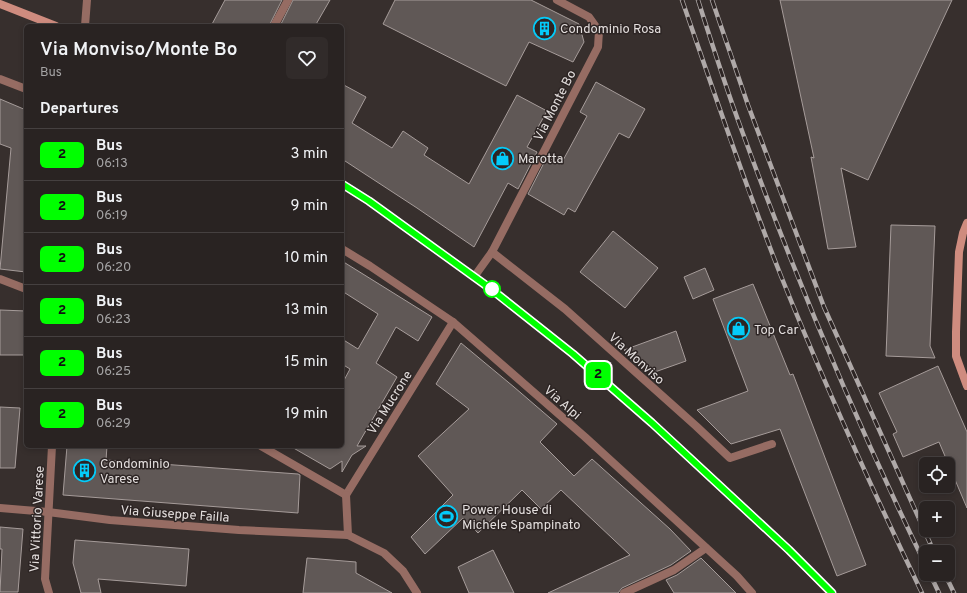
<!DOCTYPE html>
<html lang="en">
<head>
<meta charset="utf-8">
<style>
	body { margin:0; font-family:Overpass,sans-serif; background:#312b2a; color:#f1f3f6; height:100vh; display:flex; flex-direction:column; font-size:15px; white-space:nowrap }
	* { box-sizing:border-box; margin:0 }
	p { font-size:13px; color:#a5a4a5 }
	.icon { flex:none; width:22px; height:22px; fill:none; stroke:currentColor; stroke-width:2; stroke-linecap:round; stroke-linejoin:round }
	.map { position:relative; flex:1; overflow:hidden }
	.details { position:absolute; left:24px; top:24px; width:320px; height:424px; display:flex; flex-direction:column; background:#292322; border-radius:6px; box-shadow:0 2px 6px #0003,0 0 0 1px #454040 }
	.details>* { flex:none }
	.badge { padding:0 8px; border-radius:6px; font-size:14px; line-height:26px }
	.controls { position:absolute; left:919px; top:457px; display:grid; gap:8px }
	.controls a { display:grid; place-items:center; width:36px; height:36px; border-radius:6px; background:#292322; box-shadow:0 2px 6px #0003,0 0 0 1px #454040; font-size:20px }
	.map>.badge { position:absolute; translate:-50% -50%; box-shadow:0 0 0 2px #fff }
	h2 { padding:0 16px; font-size:15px; line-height:36px }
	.round { display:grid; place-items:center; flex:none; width:42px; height:42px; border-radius:6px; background:#312b2a }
	.overview { display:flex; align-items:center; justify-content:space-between; height:68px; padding:0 16px }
	h1 { font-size:19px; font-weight:600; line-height:30px }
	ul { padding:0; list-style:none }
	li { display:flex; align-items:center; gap:12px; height:52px; padding:0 16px; border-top:1px solid #454040 }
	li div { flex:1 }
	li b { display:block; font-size:15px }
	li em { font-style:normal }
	li .badge { min-width:44px; font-weight:700; text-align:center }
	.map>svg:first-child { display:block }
</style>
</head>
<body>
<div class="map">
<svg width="967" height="593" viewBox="0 0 967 593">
	<rect width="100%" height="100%" fill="#372f2d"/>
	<g fill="#605856" stroke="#a69c9a">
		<path d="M225,0H282L269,26H211Z"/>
		<path d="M293,0H330L315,26H280Z"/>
		<path d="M395,0H531L579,24L584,42L573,62L529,42L506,86L383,24Z"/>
		<path d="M780,0H952L868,180L841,168L856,247L828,249L811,157L814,158Z"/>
		<path d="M596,82L645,109L629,138L619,133L575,212L568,208L564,215L528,194L547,157L561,164L587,116L580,112Z"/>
		<path d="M342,84L366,97L352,123L392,148L403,131L428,148L424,155L469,184L517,95L547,111L527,147L537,152L518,189L508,183L474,247L417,208L342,159Z"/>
		<path d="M0,99L26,110V272L0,269L11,148L0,144Z"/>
		<path d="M891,225L935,226L930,346L935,358L886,356Z"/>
		<path d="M613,231L658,268L625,308L580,272Z"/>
		<path d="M342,261L432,317L418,341L396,327L376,363L397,377L357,446H366L352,455L342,472V461L330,469L290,446H342V384L350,369L342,364V339L358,349L378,314L342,291Z"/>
		<path d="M705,268L714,290L693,299L684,277Z"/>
		<path d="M753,284L790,375L793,374L866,565L837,576L780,429L731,444L697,410L748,391L713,299Z"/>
		<path d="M0,310L26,311V355H0Z"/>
		<path d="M676,331L686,361L652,373L624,350Z"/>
		<path d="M461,343L514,387L557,424L540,442L574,476L592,459L670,529L691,551L671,565L622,588L618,593H548L630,555L561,490L541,509L522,490L478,533L463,518L425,554L411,537L453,495L418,456L469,409L436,384Z"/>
		<path d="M938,366L967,432V508L939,442L903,457L893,434L897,432L879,393Z"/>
		<path d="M0,407L20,408L15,468H0Z"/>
		<path d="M67,446H107L106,460L298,474L300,475L298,513L63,495Z"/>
		<path d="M0,527L23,529L18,592H0L2,549H0Z"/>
		<path d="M75,540L189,549L186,586L98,579L101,593H81L73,563Z"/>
		<path d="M493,550L514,593H469L458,567Z"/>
		<path d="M307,558L356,562V573L392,593H303Z"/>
		<path d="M701,558L736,593H674L666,580L677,575Z"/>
	</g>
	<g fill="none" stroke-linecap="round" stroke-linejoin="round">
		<g stroke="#966c63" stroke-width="8">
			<path d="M85,26L87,0"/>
			<path d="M274,26L288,0"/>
			<path d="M0,79L26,89"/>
			<path d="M342,249L370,266L453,322L585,437L737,576L752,593"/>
			<path d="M492,252L565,309L696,426L730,458L772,444"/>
			<path d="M474,277L492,252L598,47L599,31L589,17L557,0"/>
			<path d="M0,279L26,289"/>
			<path d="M261,446L346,495"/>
			<path d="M346,495L453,322"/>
			<path d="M346,495L348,535"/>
			<path d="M0,508L48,512L110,520L239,530L348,535L384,553L403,571L417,593"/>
			<path d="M49,593L45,579L52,446"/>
			<path d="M624,593L674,570L706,548"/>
		</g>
		<g stroke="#cf8c7f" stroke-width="8">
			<path d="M0,4L56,26"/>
			<path d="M342,184L369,201L491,289L573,354L652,423L789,550L831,593"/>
			<path d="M967,223L963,233L959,252L956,332V356L967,386"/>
		</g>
		<defs>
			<g id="rail">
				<path d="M682,0C714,92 745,185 781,276C824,383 872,489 922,593"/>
				<path d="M698,0C712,44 726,88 742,131C796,279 857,424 926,566"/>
				<path d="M712,0L748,105L824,307L934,552"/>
				<path d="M930,574L939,593"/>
				<path d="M945,574L954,593"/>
			</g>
		</defs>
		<use href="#rail" stroke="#afa9a8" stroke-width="4.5"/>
		<use href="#rail" stroke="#2d2524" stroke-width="3" stroke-dasharray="9" stroke-linecap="butt"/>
	</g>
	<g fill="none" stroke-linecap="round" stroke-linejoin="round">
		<defs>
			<path id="line" d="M342,184L369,201L491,289L573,354L652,423L789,550L832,593"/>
		</defs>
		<use href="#line" stroke="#fff" stroke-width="9"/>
		<use href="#line" stroke="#0f0" stroke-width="6"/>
	</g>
	<defs>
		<symbol id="building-ring" viewBox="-11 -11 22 22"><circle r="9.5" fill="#2d2524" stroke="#04cbf9" stroke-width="1.5"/><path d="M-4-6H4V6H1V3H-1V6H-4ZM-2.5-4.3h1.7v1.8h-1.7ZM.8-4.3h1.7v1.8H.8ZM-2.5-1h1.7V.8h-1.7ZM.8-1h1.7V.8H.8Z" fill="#04cbf9"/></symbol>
		<symbol id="shop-ring" viewBox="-11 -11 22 22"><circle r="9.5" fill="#2d2524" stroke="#04cbf9" stroke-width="1.5"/><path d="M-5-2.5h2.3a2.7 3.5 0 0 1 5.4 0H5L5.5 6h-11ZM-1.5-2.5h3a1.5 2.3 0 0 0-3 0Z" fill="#04cbf9"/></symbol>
		<symbol id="stadium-ring" viewBox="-11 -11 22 22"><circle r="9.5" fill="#2d2524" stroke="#04cbf9" stroke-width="1.5"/><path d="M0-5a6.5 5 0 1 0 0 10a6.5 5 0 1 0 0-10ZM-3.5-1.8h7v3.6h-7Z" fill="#04cbf9"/></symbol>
	</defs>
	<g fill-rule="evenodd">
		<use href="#building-ring" x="532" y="16" width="25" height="25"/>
		<use href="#shop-ring" x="490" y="146" width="25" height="25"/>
		<use href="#shop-ring" x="726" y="316" width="25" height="25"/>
		<use href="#building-ring" x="72" y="458" width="25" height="25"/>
		<use href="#stadium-ring" x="434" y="504" width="25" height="25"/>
	</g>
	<circle fill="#fff" stroke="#0f0" stroke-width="2" cx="492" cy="289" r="8"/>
	<g text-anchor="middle" stroke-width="3" stroke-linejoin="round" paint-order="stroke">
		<g font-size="13" fill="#e4dfde" stroke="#2d2524" text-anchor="start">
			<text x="560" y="33">Condominio Rosa</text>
			<text x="518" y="163">Marotta</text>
			<text x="754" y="334">Top Car</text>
			<text x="100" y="468">Condominio<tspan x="100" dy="15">Varese</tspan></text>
			<text x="462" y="514">Power House di<tspan x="462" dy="15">Michele Spampinato</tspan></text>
		</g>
		<g font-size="13" fill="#e4dfde" stroke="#2d2524">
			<text transform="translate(554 105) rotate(-63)" y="5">Via Monte Bo</text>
			<text transform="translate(637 358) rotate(42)" y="5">Via Monviso</text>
			<text transform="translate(389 402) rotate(-58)" y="5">Via Mucrone</text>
			<text transform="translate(563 402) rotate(41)" y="5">Via Alpi</text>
			<text transform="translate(175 513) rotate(4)" y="5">Via Giuseppe Failla</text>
			<text transform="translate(36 519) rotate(-87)" y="5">Via Vittorio Varese</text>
		</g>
	</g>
</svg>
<div class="controls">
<a><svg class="icon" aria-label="locate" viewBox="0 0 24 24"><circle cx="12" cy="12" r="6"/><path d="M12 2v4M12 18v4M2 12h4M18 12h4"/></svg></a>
<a>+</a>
<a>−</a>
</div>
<b class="badge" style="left:598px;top:375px;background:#0f0;color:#111">2</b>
<section class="details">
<div class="overview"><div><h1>Via Monviso/Monte Bo</h1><p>Bus</p></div><a class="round"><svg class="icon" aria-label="heart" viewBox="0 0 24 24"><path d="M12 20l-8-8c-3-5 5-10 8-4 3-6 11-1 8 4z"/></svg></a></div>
<h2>Departures</h2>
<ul>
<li><span class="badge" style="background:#0f0;color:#111">2</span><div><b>Bus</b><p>06:13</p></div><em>3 min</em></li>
<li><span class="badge" style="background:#0f0;color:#111">2</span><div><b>Bus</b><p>06:19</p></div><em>9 min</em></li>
<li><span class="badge" style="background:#0f0;color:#111">2</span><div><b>Bus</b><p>06:20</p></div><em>10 min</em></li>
<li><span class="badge" style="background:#0f0;color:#111">2</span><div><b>Bus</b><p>06:23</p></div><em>13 min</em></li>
<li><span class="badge" style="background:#0f0;color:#111">2</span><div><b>Bus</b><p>06:25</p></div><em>15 min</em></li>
<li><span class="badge" style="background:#0f0;color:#111">2</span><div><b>Bus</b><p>06:29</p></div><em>19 min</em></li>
</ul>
</section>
</div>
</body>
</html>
